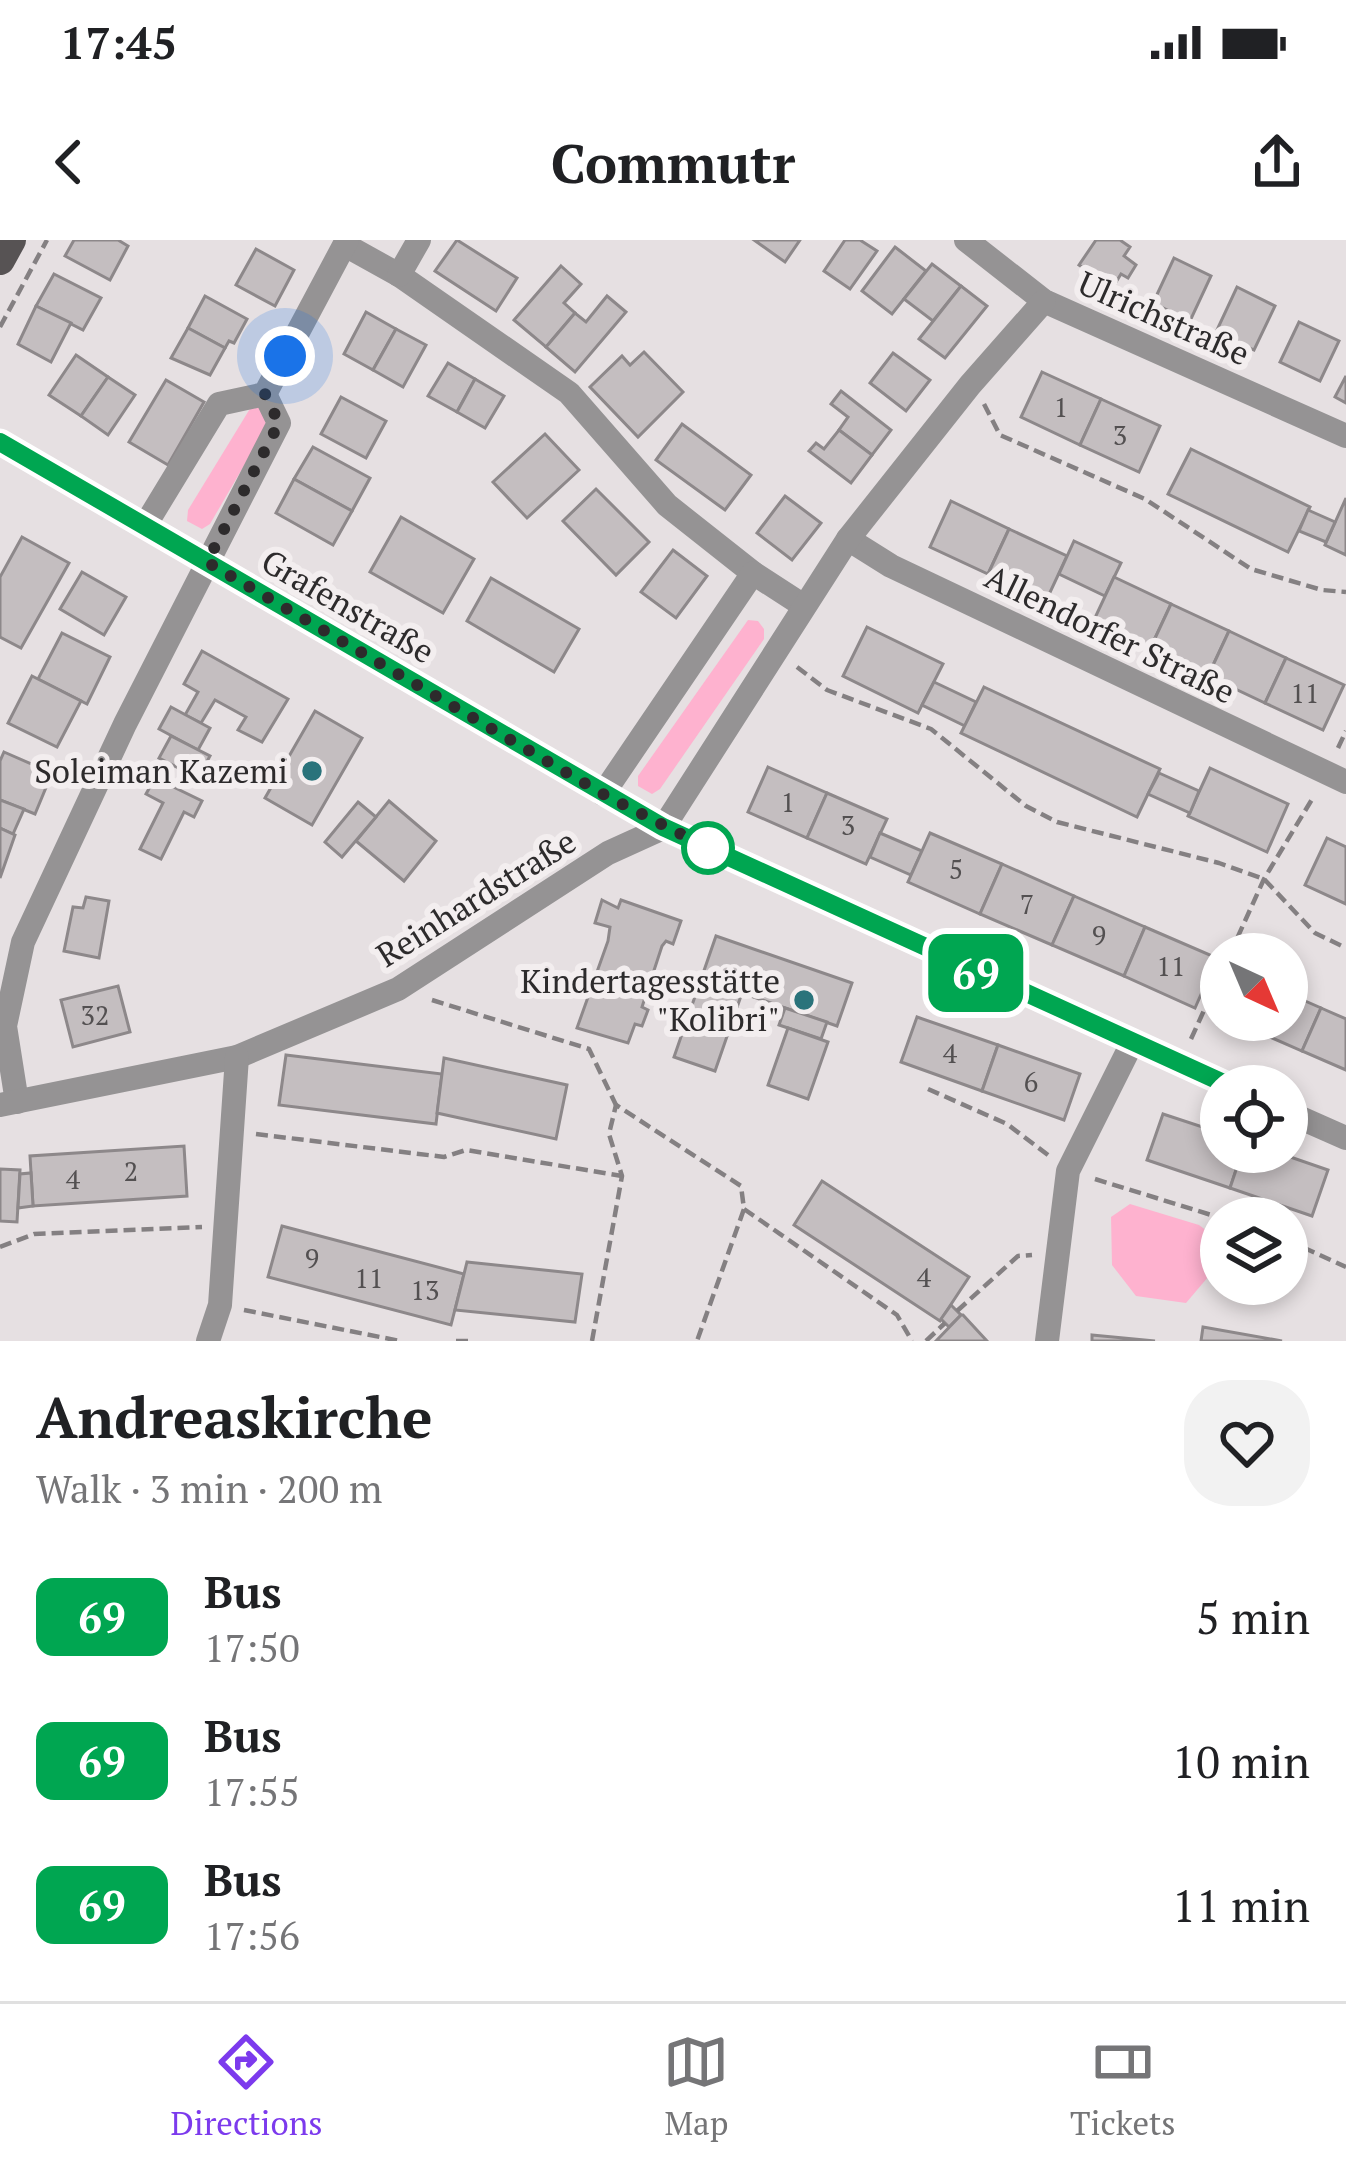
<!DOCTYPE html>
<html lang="en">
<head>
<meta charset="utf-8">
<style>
	body { margin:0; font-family:"PT Serif",serif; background:#f2f2f2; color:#202124; height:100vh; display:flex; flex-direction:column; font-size:45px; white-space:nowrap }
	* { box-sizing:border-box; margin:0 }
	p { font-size:39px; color:#757577 }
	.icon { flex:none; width:66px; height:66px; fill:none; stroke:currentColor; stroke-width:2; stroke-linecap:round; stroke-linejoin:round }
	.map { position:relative; height:1101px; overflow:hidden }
	.sheet { display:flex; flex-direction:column; background:#fff; flex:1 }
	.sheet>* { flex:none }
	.badge { padding:0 24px; border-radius:18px; font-size:42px; line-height:78px }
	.needle { width:78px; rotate:136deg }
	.controls { position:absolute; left:1200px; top:693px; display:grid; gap:24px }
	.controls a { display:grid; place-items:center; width:108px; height:108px; border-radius:50%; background:#fff; box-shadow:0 6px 18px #0003; font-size:60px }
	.you { position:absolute; width:60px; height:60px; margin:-30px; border:9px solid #fff; border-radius:50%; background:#1a73e8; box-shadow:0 0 0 18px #1a73e833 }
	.map>.badge { position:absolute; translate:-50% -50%; box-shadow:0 0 0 6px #fff }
	.round { display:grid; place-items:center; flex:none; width:126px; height:126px; border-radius:48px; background:#f2f2f2 }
	.headline { display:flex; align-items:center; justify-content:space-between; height:204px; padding:0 36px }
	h1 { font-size:57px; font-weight:800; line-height:90px }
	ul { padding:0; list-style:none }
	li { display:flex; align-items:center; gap:36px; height:144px; padding:0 36px }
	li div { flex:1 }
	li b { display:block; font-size:45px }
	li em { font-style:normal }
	li .badge { min-width:132px; font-weight:700; text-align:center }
	.status { display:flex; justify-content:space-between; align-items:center; height:84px; padding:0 60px; background:#fff; direction:ltr }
	.status svg { height:33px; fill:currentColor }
	header { display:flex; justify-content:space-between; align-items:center; height:156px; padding:0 36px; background:#fff; font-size:54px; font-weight:800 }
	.tabs { display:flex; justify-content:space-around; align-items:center; height:168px; border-top:3px solid #e0e0e0; background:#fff; font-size:33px; color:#757577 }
	.tabs a { display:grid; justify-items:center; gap:6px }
	.tabs .selected { color:#7c3aed }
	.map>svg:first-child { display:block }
</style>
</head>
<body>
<div class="status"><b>17:45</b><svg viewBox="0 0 49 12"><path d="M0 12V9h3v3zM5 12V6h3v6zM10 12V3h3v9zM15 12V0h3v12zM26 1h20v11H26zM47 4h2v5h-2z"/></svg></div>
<header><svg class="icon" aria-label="back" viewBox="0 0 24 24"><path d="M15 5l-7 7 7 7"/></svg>Commutr<svg class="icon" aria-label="share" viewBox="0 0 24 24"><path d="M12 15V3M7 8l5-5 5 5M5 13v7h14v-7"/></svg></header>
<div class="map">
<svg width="1346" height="1101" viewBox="0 0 1346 1101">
	<rect width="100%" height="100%" fill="#e6e0e2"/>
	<g fill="#feb2cf">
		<path d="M251,167H260L267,186L210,284L202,289L187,281L188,270Z"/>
		<path d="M748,380L758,381L764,389V399L660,549L652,554L638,546V536Z"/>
		<path d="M1130,964L1199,985L1219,1000L1214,1030L1186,1063L1136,1056L1112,1025L1111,977Z"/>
	</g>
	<g fill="#c4bec0" stroke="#8d888a" stroke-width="3">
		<path d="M74,0H118L128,6L110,40L65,16Z"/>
		<path d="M457,0L517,38L496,71L435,31Z"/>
		<path d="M754,0H800L785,22Z"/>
		<path d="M845,0H860L877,11L850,49L824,31Z"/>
		<path d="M1096,0H1120L1130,7L1124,16L1136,25L1128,38L1121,34L1113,47L1079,25Z"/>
		<path d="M895,7L926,31L892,74L862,51Z"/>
		<path d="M256,9L294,30L275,66L236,45Z"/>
		<path d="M1174,18L1211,36L1190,81L1153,63Z"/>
		<path d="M932,24L961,46L933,81L904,59Z"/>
		<path d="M561,26L581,44L564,63L575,73L546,107L514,80Z"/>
		<path d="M54,34L101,58L83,90L36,66Z"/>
		<path d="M961,46L987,66L945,118L919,99Z"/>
		<path d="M1237,47L1275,66L1254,110L1216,92Z"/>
		<path d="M205,56L247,79L234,103L229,101L225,108L188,88Z"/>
		<path d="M607,56L626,72L575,132L546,107L575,73L586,82Z"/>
		<path d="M36,66L71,83L51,122L18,104Z"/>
		<path d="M366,72L396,89L373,130L344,114Z"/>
		<path d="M1299,82L1339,101L1320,141L1280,122Z"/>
		<path d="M188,88L225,108L210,135L171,118Z"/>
		<path d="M396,89L426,105L403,147L373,130Z"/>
		<path d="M644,112L683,152L638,197L590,147L622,116L630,125Z"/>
		<path d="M893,113L930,140L906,171L870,143Z"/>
		<path d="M76,115L108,137L81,176L49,155Z"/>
		<path d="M448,123L475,139L457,172L428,156Z"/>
		<path d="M1042,132L1101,159L1080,205L1021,177Z"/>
		<path d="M1346,136V163L1335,157Z"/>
		<path d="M108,137L135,155L108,195L81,176Z"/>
		<path d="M475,139L504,156L485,188L457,172Z"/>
		<path d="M166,140L204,162L168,225L129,202Z"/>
		<path d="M841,151L891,190L872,215L839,190L848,177L831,164Z"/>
		<path d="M341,157L386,181L366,218L321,194Z"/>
		<path d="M1101,159L1160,186L1139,232L1080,205Z"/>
		<path d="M682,184L751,235L725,270L656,220Z"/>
		<path d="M839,190L872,215L851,243L809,211L816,203L824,209Z"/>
		<path d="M545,194L579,230L527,278L493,242Z"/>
		<path d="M313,207L370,238L352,271L294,239Z"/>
		<path d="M1191,209L1310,267L1288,312L1168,254Z"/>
		<path d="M294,239L352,271L333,305L276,273Z"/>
		<path d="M596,249L649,302L616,335L563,281Z"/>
		<path d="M785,256L821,283L792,320L757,293Z"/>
		<path d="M1346,258V315L1325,305Z"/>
		<path d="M951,261L1009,289L988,334L930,307Z"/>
		<path d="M1308,270L1335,282L1326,302L1299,291Z"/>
		<path d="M401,277L474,319L443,373L370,332Z"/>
		<path d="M1009,289L1067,316L1046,361L988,334Z"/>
		<path d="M22,297L69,323L21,408L0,397V337Z"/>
		<path d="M1074,301L1121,323L1105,356L1059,334Z"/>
		<path d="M673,310L707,336L676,378L641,352Z"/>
		<path d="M82,332L126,357L104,395L60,369Z"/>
		<path d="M1114,337L1171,364L1150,409L1093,382Z"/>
		<path d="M491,338L579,389L554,432L467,381Z"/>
		<path d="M1171,364L1229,391L1208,436L1150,409Z"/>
		<path d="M867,387L943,424L918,473L843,436Z"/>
		<path d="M1229,391L1286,418L1265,463L1208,436Z"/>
		<path d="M62,393L110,417L87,464L38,439Z"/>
		<path d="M202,411L288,459L262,502L238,490L246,477L215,460L201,483L185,475L198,452L184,444Z"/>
		<path d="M1286,418L1344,445L1323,490L1265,463Z"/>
		<path d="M32,436L81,461L57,507L8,483Z"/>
		<path d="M934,442L976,462L965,486L922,465Z"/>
		<path d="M984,447L1160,529L1137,577L961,493Z"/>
		<path d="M171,467L210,488L198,510L159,489Z"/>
		<path d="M315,471L362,498L312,585L265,558Z"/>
		<path d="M171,496L210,516L198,538L159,518Z"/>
		<path d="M4,512L52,533L35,574L0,560V521Z"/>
		<path d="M768,527L827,553L807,598L748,572Z"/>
		<path d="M1210,528L1288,564L1267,612L1188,576Z"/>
		<path d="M1159,533L1199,551L1190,573L1148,554Z"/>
		<path d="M155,538L202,561L194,577L184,572L161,619L140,609L163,563L146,554Z"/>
		<path d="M827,553L887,579L866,624L807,598Z"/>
		<path d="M0,560L24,569L13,594L0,588Z"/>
		<path d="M389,561L436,601L404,641L356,601Z"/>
		<path d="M358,562L376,577L342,617L325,602Z"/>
		<path d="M0,588L15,595L0,638Z"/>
		<path d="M880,593L922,611L911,635L870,617Z"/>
		<path d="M930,593L1002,624L980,674L908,642Z"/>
		<path d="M1327,598L1346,607V664L1305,645Z"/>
		<path d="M1002,624L1074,656L1052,705L980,674Z"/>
		<path d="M1074,656L1145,687L1124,736L1052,705Z"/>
		<path d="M86,657L109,661L99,718L64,711L73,667L83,668Z"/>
		<path d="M602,660L618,668L621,660L681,681L673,704L666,701L662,706L642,767L648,770L642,786L635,784L628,803L577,788L608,701L610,687L595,683Z"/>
		<path d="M1145,687L1217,718L1195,768L1124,736Z"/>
		<path d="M716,696L852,743L837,786L742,753L715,831L674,817Z"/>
		<path d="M118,746L130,792L73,807L61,760Z"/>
		<path d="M1287,753L1321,768L1302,811L1238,783L1287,780Z"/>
		<path d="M785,768L827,782L821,799L779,785Z"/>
		<path d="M1321,768L1346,779V830L1302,811Z"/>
		<path d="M917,777L998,805L982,851L901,822Z"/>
		<path d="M788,788L828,802L808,859L768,845Z"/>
		<path d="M998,805L1080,834L1064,880L982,851Z"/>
		<path d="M286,815L442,834L436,884L279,865Z"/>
		<path d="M444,818L567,845L556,899L437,873Z"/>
		<path d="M1163,874L1221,893V912H1242L1230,948L1147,920Z"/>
		<path d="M184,906L187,956L33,966L30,916Z"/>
		<path d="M1242,912H1276L1328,930L1312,976L1230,948Z"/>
		<path d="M0,929L20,930L17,982L0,981Z"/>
		<path d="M31,933L33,966L18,968L20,934Z"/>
		<path d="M822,941L969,1037L940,1081L794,985Z"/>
		<path d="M282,986L464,1034L451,1085L268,1037Z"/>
		<path d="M467,1022L582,1034L575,1082L455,1070Z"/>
		<path d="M951,1065L961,1075L949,1087L941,1079Z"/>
		<path d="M961,1075H963L987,1101H936Z"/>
		<path d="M1203,1087L1282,1101H1201Z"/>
		<path d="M1092,1095L1155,1101H1092Z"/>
	</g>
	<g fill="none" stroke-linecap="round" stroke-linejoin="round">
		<g stroke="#848082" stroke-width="4.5" stroke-dasharray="12 6" stroke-linecap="butt">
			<path d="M0,87L47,0"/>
			<path d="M984,164L1000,195L1145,259L1251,329L1322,350L1346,352"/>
			<path d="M797,427L827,450L931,489L1026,566L1057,582L1219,623L1264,639L1315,693L1346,708"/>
			<path d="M1338,508L1346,491"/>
			<path d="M1230,714L1264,639L1314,556"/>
			<path d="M432,760L589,809L616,865"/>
			<path d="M1191,799L1221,733"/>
			<path d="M928,849L1007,884L1048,915"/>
			<path d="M256,894L444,917L466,910L622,936"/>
			<path d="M1095,939L1221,978"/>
			<path d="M744,969L897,1075L912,1101"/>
			<path d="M1287,1000L1346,1027"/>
			<path d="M0,1007L34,994L202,987"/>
			<path d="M244,1070L400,1101"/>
			<path d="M957,1071L1018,1016L1032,1015"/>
			<path d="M456,1101H473"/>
			<path d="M592,1101L622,936L609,894L616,865L741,946L744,969L697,1101"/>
			<path d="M926,1101L945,1083"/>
		</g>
		<g stroke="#959394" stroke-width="24">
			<path d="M966,0L1044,61L1346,196"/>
			<path d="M345,5L399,35L569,153L667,265L753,333"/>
			<path d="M399,35L419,0"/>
			<path d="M0,202L663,588L1230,846"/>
			<path d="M146,284L219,164L265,154L347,0"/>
			<path d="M848,299L891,326L1346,542"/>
			<path d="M603,554L753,333L804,366"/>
			<path d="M17,862L5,786L23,702L125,484L279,183L265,154"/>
			<path d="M0,865L237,817L398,749L608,613L663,588L848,299L970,145L1044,61"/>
			<path d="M1287,872L1346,898"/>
			<path d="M208,1101L220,1065L237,817"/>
			<path d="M1047,1101L1068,931L1132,803"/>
		</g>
		<path stroke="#575354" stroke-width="30" d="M0,20L11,0"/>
	</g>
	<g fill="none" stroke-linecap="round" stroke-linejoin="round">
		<defs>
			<path id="line" d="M0,202L663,587L1230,846"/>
		</defs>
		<use href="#line" stroke="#fff" stroke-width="27"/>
		<use href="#line" stroke="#00a651" stroke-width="18"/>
		<path stroke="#2d2b2c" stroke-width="12" stroke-dasharray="0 21.6" d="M285,116L265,154L279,183L207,322L603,554L708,608"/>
	</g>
	<g fill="#2a737b" stroke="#f3eeef" stroke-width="4.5">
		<circle cx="312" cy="531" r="12"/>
		<circle cx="804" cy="760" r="12"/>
	</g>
	<circle fill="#fff" stroke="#00a651" stroke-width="6" cx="708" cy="608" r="24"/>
	<g text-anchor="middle" stroke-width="12" stroke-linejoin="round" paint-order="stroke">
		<g font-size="27" fill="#535051">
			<text x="1061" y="177">1</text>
			<text x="1120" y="205">3</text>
			<text x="1305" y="463">11</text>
			<text x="788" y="572">1</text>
			<text x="848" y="595">3</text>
			<text x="956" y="639">5</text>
			<text x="1027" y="674">7</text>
			<text x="1099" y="705">9</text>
			<text x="1171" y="736">11</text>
			<text x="95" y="785">32</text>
			<text x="950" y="823">4</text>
			<text x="1031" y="852">6</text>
			<text x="131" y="941">2</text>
			<text x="73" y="949">4</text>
			<text x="312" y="1028">9</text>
			<text x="924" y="1047">4</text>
			<text x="369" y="1048">11</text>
			<text x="425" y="1060">13</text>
		</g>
		<g font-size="33" fill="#2d2b2c" stroke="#f3eeef">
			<text transform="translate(1164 78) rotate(24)" y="12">Ulrichstraße</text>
			<text transform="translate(348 366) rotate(30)" y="12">Grafenstraße</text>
			<text transform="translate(1110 394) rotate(26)" y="12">Allendorfer Straße</text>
			<text transform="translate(476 658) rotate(-32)" y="12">Reinhardstraße</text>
		</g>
		<g font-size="33" fill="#2d2b2c" stroke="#f3eeef" text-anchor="end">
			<text x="288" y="543">Soleiman Kazemi</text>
			<text x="780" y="753">Kindertagesstätte<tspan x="780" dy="38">"Kolibri"</tspan></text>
		</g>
	</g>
</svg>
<div class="controls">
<a><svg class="needle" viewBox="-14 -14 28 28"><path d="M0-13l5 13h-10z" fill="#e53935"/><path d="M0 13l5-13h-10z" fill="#757577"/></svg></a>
<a><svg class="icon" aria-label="locate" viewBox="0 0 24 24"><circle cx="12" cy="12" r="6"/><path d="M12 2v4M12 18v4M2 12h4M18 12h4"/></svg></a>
<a><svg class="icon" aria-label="layers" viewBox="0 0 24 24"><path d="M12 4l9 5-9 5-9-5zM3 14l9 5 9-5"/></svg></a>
</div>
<div class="you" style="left:285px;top:116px"></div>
<b class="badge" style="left:976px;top:733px;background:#00a651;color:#fff">69</b>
</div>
<section class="sheet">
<div class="headline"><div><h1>Andreaskirche</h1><p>Walk · 3 min · 200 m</p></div><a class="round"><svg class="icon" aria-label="heart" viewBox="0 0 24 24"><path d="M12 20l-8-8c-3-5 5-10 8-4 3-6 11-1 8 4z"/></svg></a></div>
<ul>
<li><span class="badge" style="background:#00a651;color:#fff">69</span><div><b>Bus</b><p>17:50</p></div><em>5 min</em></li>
<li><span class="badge" style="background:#00a651;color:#fff">69</span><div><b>Bus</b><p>17:55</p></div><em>10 min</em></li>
<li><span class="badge" style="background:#00a651;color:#fff">69</span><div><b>Bus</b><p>17:56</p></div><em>11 min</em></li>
</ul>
</section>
<nav class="tabs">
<a class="selected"><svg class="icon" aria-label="directions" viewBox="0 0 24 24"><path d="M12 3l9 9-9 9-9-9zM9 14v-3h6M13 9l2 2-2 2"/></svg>Directions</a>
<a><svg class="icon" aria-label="map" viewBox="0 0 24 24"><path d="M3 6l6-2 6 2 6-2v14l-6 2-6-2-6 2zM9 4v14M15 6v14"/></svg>Map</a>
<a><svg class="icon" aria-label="tickets" viewBox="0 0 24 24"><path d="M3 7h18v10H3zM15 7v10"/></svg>Tickets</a>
</nav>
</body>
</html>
